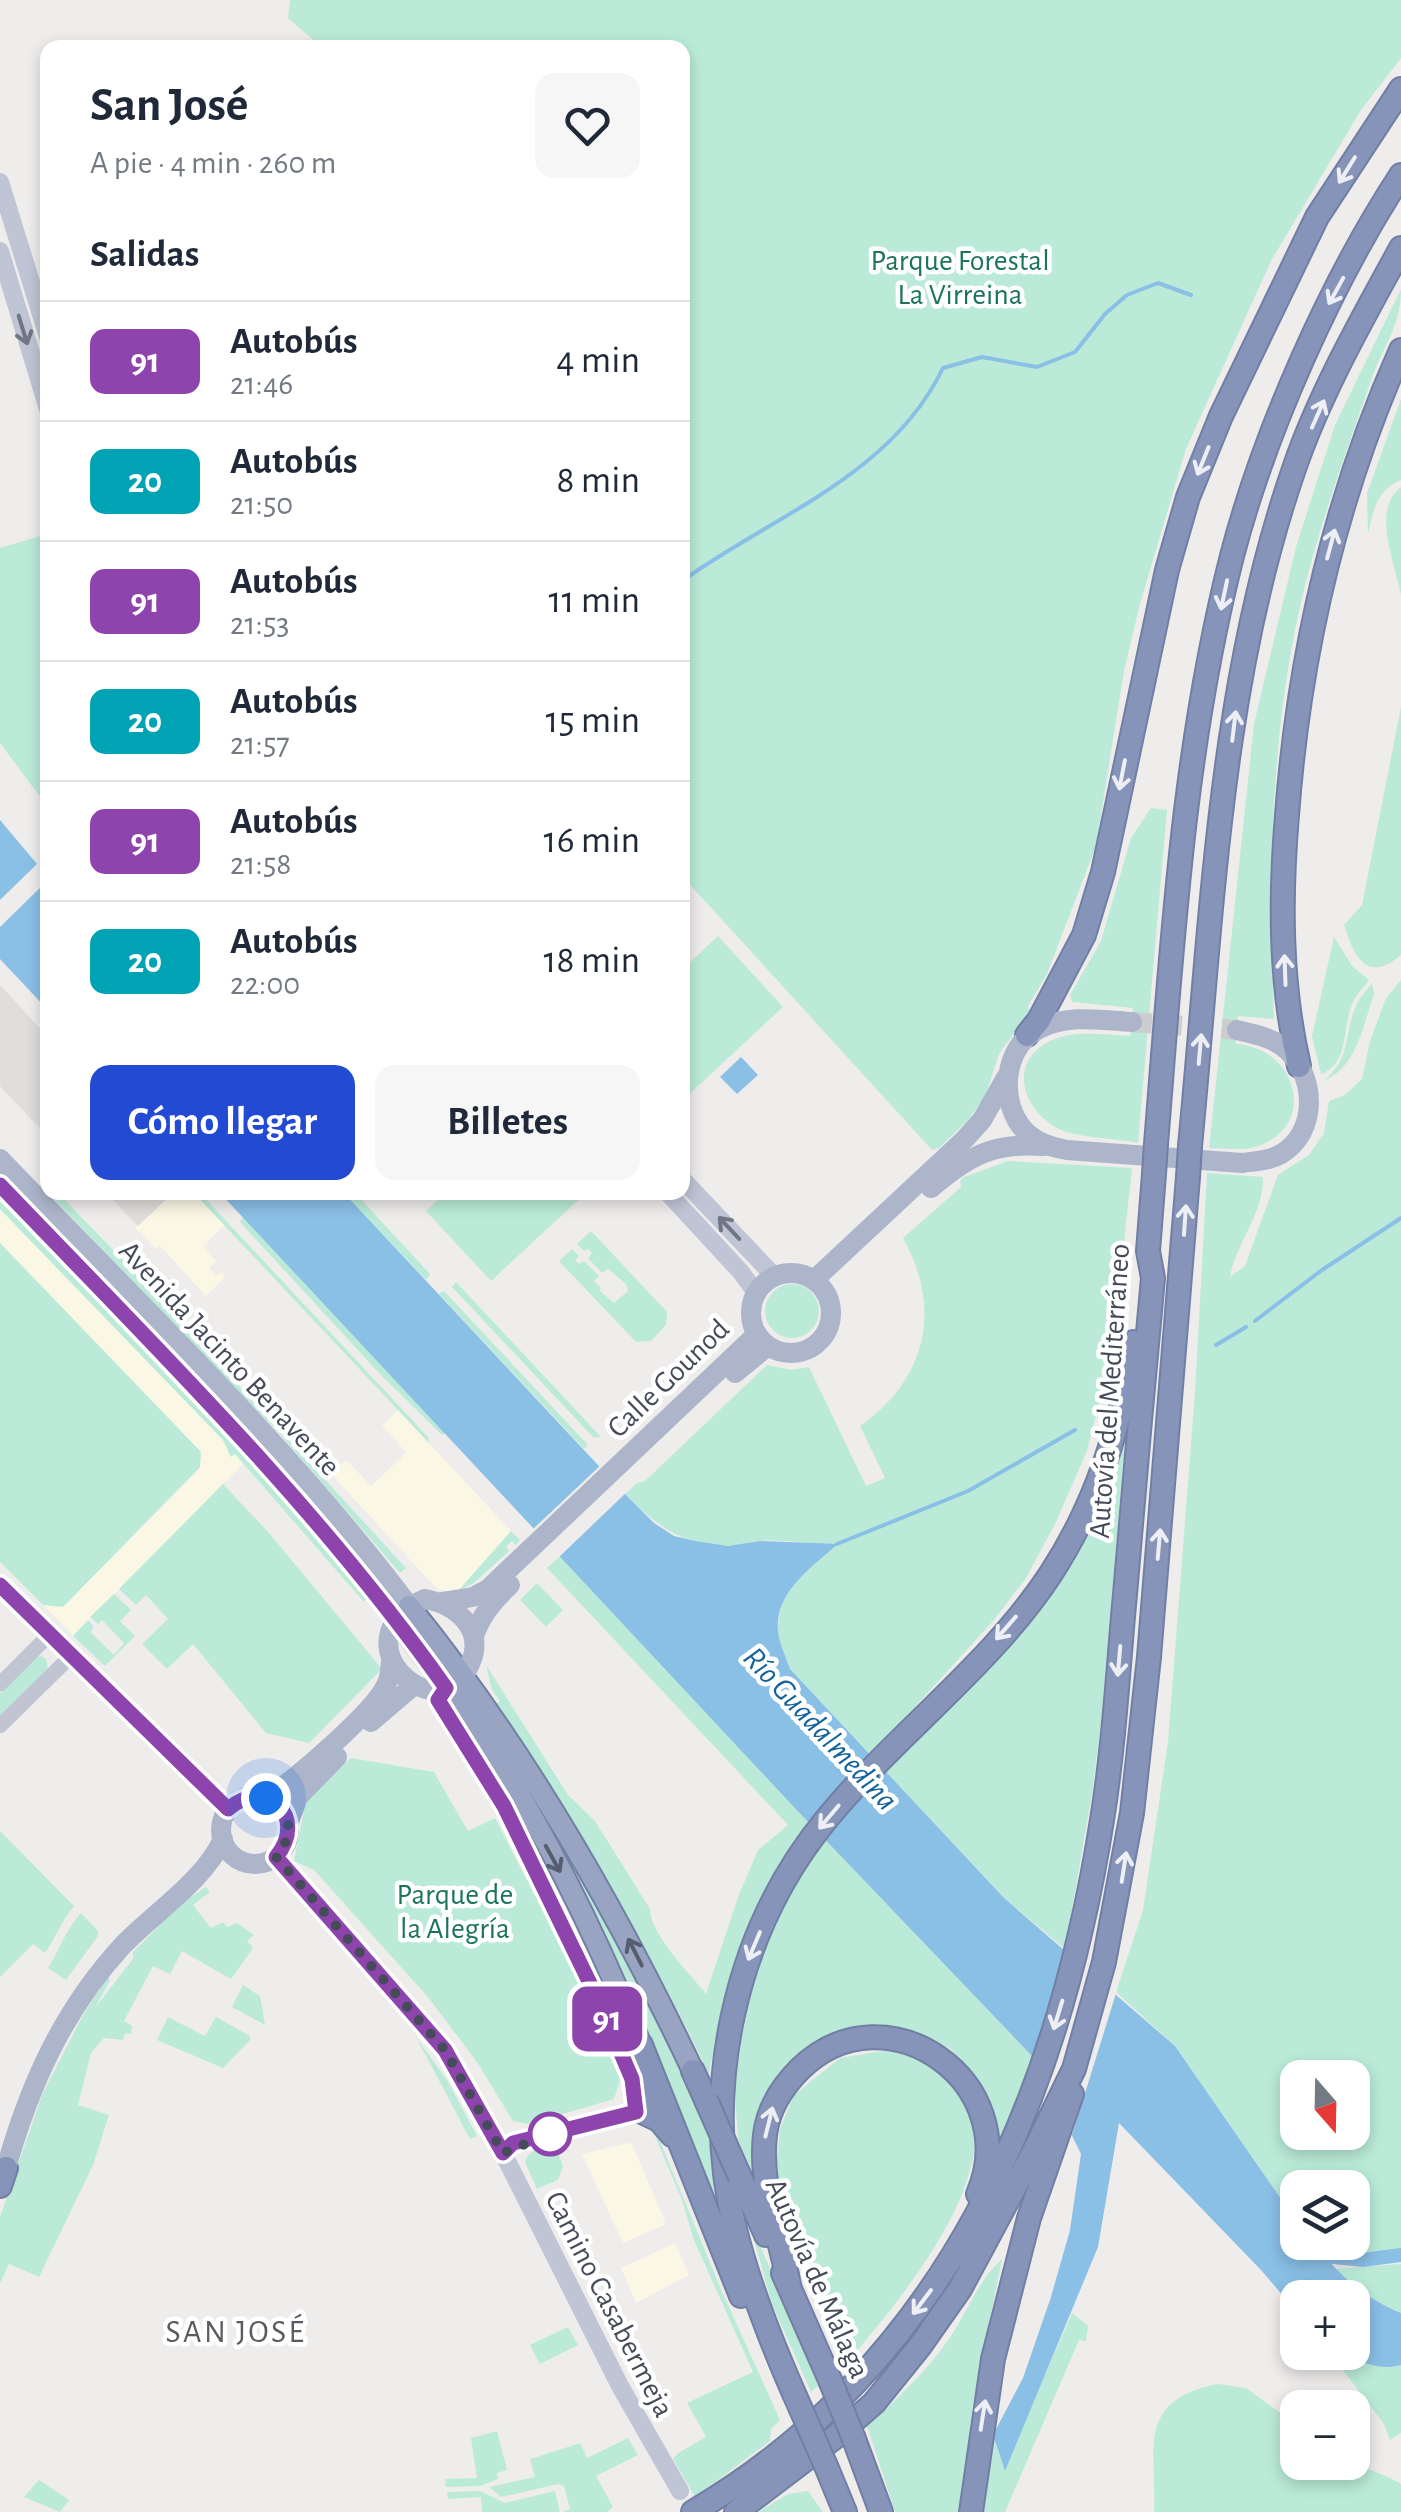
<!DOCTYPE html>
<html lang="es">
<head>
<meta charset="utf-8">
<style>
	body { margin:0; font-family:"Alegreya Sans",sans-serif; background:#f6f6f7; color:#1f2937; height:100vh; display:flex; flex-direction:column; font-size:38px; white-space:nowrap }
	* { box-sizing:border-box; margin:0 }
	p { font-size:32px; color:#747a83 }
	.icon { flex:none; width:55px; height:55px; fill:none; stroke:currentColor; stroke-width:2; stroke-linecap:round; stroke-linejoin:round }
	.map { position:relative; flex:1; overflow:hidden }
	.sheet { position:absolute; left:40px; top:40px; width:650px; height:1160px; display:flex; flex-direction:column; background:#fff; border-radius:20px; box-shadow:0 5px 15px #0003 }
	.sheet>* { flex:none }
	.badge { padding:0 20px; border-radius:15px; font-size:35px; line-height:65px }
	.needle { width:65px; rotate:160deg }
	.tools { position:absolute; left:1280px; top:2060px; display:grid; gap:20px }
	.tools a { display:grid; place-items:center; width:90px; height:90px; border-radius:20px; background:#fff; box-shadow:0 5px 15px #0003; font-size:50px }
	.you { position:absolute; width:50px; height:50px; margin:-25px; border:8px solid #fff; border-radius:50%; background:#1a73e8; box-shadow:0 0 0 15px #1a73e833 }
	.map>.badge { position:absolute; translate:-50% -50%; box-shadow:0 0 0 5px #fff }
	h2 { padding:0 50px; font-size:38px; line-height:90px }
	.round { display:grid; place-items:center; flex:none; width:105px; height:105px; border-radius:20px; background:#f6f6f7 }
	.overview { display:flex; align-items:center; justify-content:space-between; height:170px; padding:0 50px }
	h1 { font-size:48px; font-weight:700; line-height:75px }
	.button { display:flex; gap:20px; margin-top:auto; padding:20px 50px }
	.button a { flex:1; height:115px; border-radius:20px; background:#224ad2; color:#fff; font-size:40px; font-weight:700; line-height:115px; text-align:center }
	.button a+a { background:#f6f6f7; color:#1f2937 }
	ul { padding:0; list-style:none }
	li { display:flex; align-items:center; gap:30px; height:120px; padding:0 50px; border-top:2px solid #e0e1e3 }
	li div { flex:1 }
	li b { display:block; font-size:38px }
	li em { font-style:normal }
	li .badge { min-width:110px; font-weight:700; text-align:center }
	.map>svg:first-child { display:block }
</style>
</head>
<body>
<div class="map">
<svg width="1401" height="2512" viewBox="0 0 1401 2512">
	<rect width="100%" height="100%" fill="#efecec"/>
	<g fill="#faf8e4">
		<path d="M173,1193H194L225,1225L203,1246L216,1261L209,1268L216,1276L221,1272L225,1277L206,1296L160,1246L156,1249L135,1228Z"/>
		<path d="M0,1209L223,1440L231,1456L235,1453L244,1463L73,1636L43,1605L64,1606L200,1468L201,1452L0,1243Z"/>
		<path d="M398,1410L511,1531L458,1591L438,1590L332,1475L346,1460L371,1486L400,1459L406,1452L382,1426Z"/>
		<path d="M628,2143L632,2144L665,2221L664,2225L623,2243L582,2154Z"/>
		<path d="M675,2243L689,2275L636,2303L621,2268Z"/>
	</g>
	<g fill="#e0dedd">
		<path d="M0,985L47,1036V1136L0,1086Z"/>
		<path d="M106,1193H173L138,1226Z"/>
	</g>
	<g fill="#bbebd8" fill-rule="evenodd">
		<path d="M290,0H1401V58L1361,110L1271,261L1186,449L1140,604L1124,671L1096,846L1047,974L1028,1006L1030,1011L999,1054L986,1094L969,1119L939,1148L932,1150L683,877L682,48L314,47L312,39L288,18Z"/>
		<path d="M1401,289C1401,325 1385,343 1373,375C1352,435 1330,495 1313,556C1270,705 1268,865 1274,1019L1238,1016L1236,1044C1298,1048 1319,1128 1255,1147C1242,1151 1223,1148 1209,1148L1254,724L1296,547L1335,425Z"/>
		<path d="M1401,399V480C1377,489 1373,511 1368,534L1367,493Z"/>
		<path d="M1401,487V595C1395,563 1371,510 1401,487Z"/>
		<path d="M47,534H48L47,806L0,743V548Z"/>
		<path d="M1401,707V955C1367,984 1354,957 1344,925L1362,905Z"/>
		<path d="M1151,808L1167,810L1138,1143C1116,1138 1080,1138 1061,1130C1022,1112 1006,1061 1052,1040C1075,1030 1106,1035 1130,1036L1133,1008L1072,1002L1070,995L1101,941L1131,838Z"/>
		<path d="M718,936L783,1007L683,1100V969Z"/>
		<path d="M1334,937L1352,966L1369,980C1365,987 1357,993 1354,1000C1341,1025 1351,1063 1321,1074L1312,1036Z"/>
		<path d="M1401,980V2248L1368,2253L1320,2250L1314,2243L1352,2242V2188H1298L1297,2222L1175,2046L1116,1992L1143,1910L1168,1742L1195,1392L1207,1173L1263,1177C1264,1214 1236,1242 1230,1277L1245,1266L1278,1175L1309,1155L1324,1133L1329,1101L1345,1095L1362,1079L1370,1041L1386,998ZM1298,2078H1352V2132H1298Z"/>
		<path d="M1372,983L1374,995C1362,1027 1357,1068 1323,1081C1354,1057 1342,1032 1358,1002C1361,996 1368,989 1372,983Z"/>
		<path d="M1008,1161L1132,1168L1120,1279L1102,1391L1087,1451L1056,1522L1026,1578L994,1620L903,1720L917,1733C959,1689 1013,1640 1050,1593C1086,1547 1107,1494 1125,1441L1101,1723L1092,1794L1065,1949L1004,1898L790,1669C786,1657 778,1642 778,1629C776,1592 812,1567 837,1545C811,1544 784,1539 758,1541C748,1542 737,1546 727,1546C682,1546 655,1524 625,1494L637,1483L645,1481L767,1365L791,1370L809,1367L866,1486L885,1478L860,1426C926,1380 943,1309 903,1238L961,1187L960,1181L964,1177Z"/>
		<path d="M48,1193H58L170,1309L173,1302L195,1338L406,1568L400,1573L280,1434Z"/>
		<path d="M194,1193H200L428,1437L429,1443Z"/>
		<path d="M344,1193H355L430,1274L426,1280Z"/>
		<path d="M445,1193V1192L586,1193L491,1281L426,1211Z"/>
		<path d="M0,1199L263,1477L368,1598L364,1602L235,1454L231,1457L223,1440L0,1209Z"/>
		<path d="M243,1217L447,1434H441L379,1373L240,1222Z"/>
		<path d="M591,1231L667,1312L666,1325L651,1341L636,1342L559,1261L572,1249L579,1256L575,1260L579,1264L584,1261L599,1276L594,1281L601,1288L599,1290L614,1303L628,1291L626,1284L608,1269L602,1273L588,1258L592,1253L588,1249L584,1251L577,1244Z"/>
		<path d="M0,1243L201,1452L200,1467L63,1607L43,1605L0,1562Z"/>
		<path d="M456,1282L601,1437L594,1438L452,1287Z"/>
		<circle cx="792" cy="1311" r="27"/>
		<path d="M444,1291L588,1445L584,1449L439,1294Z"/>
		<path d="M223,1484L269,1533L382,1669L309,1743L266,1733L193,1644L167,1669L142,1644L168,1619L146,1595L136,1605L119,1589Z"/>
		<path d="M511,1531L520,1540L516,1545L512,1541L506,1547L509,1551L474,1583L458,1591Z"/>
		<path d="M561,1555L809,1821C757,1899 725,1982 709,2074C647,1945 575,1823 496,1704L500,1701L492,1690L486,1665L568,1795L595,1821L650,1909C650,1934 690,1974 706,1994L738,1897L758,1850L788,1825L547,1568Z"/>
		<path d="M537,1583L563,1610L546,1627L520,1600Z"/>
		<path d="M114,1594L131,1610L120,1621L135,1636L105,1666L73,1636L88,1620L94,1627L90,1632L114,1655L124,1643L102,1620L98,1624L90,1617Z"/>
		<path d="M41,1656L46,1659L48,1670L0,1717V1693L35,1658Z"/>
		<path d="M481,1714L578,1867L635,1974L706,2123L711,2141L716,2212L646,2028L574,1869Z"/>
		<path d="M351,1758L434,1772L468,1831L495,1818L574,1971L620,2080L614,2099L528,2124L513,2121L477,2062L427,1996L314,1870L294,1861L305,1806L311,1795Z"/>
		<path d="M0,1831L74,1906C61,1922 56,1937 45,1953L33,1944L0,1977Z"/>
		<path d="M824,1837L1034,2058L996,2157L994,2123L979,2082L951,2049L917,2032L878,2026L850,2028L825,2036L778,2077L757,2183L738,2139L734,2079L752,1985L776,1917Z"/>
		<path d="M206,1887L210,1892L193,1905L211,1928L223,1922L227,1927L237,1923L254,1935L247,1941L253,1948L231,1979L182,1951L170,1974L153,1966L124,2021L132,2026L131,2034L125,2033L123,2040L104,2038L91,2053L78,2105L109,2115L93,2165L39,2277L9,2264L0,2283V2217L42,2095L84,2013L108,1977L110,1980L95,2008L133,1959V1952L183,1902Z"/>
		<path d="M81,1913L98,1931V1936L66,1980L48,1968C60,1949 66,1929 81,1913Z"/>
		<path d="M243,1985L260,1996L265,2025L232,2007Z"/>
		<path d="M168,2017L205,2036L216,2017L250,2036V2040L223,2068L157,2040Z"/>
		<path d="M416,2037L447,2080L477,2136L470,2139Z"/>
		<path d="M895,2049C908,2054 926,2058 938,2066C1044,2137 896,2305 843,2367L801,2260L775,2180L780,2129L794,2095L840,2058Z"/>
		<path d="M655,2129L720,2287L780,2420L771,2429L770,2441L695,2497L673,2459L678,2453L706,2437L687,2403L753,2372L694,2240L682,2200L653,2131Z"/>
		<path d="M555,2144L563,2166L558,2180L537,2189L525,2162C530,2148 542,2147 555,2144Z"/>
		<path d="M747,2215L820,2384L811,2392L772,2304Z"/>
		<path d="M1002,2259L973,2404L960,2512H895L867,2426C897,2399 926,2372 949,2339C967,2313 978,2280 1002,2259Z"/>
		<path d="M1401,2264V2313L1380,2305L1334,2269Z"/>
		<path d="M1072,2313L1088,2326L1086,2341L1079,2340L1005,2512H984L993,2435L1004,2469Z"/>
		<path d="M568,2327L578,2345L540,2364L530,2345Z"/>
		<path d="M1330,2353C1355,2352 1375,2374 1401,2365V2433L1390,2440L1384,2424Z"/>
		<path d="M1218,2384L1246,2388L1297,2425L1298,2462C1338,2462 1365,2463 1401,2484V2512H1154C1157,2449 1135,2400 1218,2384Z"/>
		<path d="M497,2431L507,2470L497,2473L498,2479L480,2486L446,2487L445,2479L477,2478L471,2438Z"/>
		<path d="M628,2438L638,2455L596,2476L613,2507L607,2512H562L570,2509L564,2486L558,2484L501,2497L489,2487L535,2477L530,2459L534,2458L580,2443L587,2458Z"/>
		<path d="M39,2480L69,2500L60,2512L24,2497Z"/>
		<path d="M480,2491L505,2503L555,2491L560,2512H482L481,2497L448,2499L447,2492Z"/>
		<path d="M808,2491L823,2512H758L788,2494Z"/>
	</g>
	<g fill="#8abfe6">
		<path d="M0,820L47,876V1009L0,959Z"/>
		<path d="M741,1057L758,1075L737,1094L720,1077Z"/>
		<path d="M220,1193H344L625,1494L654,1523L674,1536L695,1541L728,1546L760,1541L838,1544C813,1566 774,1593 778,1631C779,1643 786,1657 790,1669L1004,1898L1175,2046L1297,2222L1298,2242L1314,2243C1337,2273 1365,2299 1401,2313V2365C1382,2371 1361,2363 1344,2353L1352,2352V2298H1298L1297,2312L1261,2270L1119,2123L1098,2247L1005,2471L993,2435L1023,2378L1051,2297L1070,2230L1081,2154L1034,2058L794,1807Z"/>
	</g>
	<g fill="#efecec">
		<path d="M40,861L48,869L47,881L0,927V900Z"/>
		<path d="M604,1462L629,1490L557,1559L531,1531Z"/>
		<path d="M1066,1944L1118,1987L1072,2135L1060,2122L1032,2065Z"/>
	</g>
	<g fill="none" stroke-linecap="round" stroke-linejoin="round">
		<g stroke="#8abfe6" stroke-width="4">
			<path d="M682,581C774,515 891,476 943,368L982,357L1037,367L1075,352L1105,314L1127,295L1158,283L1191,295"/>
			<path d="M1255,1321L1322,1270L1401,1218"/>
			<path d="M1216,1345L1246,1327"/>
			<path d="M837,1544L968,1491L1075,1430"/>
		</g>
		<path stroke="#8abfe6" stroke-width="14" d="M1310,2264L1324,2256L1363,2260L1401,2255"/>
		<path stroke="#cdccce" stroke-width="20" stroke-dasharray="20 10" stroke-linecap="butt" d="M1132,1022L1237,1030"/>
		<defs>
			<g id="trunk">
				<path d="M409,1606C524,1748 615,1906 693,2071"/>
				<path d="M396,1618C419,1651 445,1682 468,1715C536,1810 597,1937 641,2045"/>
			</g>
			<g id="motorway">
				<path d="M1027,1035L1039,1020L1084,935L1103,872L1167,570L1188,497L1221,416L1317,217L1401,89"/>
				<path d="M1299,1066C1280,984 1280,899 1287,815C1299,654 1335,498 1401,350"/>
				<path d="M1156,1144C1172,947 1183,748 1232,556C1264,433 1331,282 1401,175"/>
				<path d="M1190,1146C1212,920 1219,683 1295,466C1321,391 1363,318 1401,248"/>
				<path d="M641,2045L741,2296"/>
				<path d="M693,2071L706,2100"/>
				<path d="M647,2072V2098L640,2111L659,2120L672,2135"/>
				<path d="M740,2177L766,2235"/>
				<path d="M0,2186L6,2168"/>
				<path d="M783,2273L830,2380"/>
				<path d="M789,2285C780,2235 759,2187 765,2135C768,2109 782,2087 800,2069C887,1984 1025,2084 978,2194"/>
				<path d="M800,2407C774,2349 750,2290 735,2229C701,2089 734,1933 825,1821C894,1736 990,1666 1050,1575C1097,1503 1121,1427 1133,1342"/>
				<path d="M854,2439L881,2512"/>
				<path d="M826,2466L845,2512"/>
				<path d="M693,2512C947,2362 1058,2101 1102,1820C1114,1746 1118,1670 1125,1594C1134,1489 1143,1383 1153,1278L1148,1251L1154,1174"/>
				<path d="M736,2512L834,2438L874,2403L920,2346L960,2289L1032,2155L1074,2069L1104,1962L1132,1813L1149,1657L1188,1177"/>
				<path d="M971,2512L993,2359L1029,2218L1072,2094"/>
			</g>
		</defs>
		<use href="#trunk" stroke="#717fa4" stroke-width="24"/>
		<use href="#motorway" stroke="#717fa4" stroke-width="26"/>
		<g stroke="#c0c5d1" stroke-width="15">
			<path d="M0,1684L49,1635"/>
			<path d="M0,1726L71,1656"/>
		</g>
		<g stroke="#bfc5d4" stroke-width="18">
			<path d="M0,182L48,337"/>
			<path d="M0,251L48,409"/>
			<path d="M682,1179L775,1277"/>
			<path d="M667,1192L740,1271L757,1294"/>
			<path d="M0,1585L228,1809"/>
			<path d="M276,1857L445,2050L503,2153L620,2386L680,2491"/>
		</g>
		<g stroke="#acb5ca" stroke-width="20">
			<path d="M1132,1022C1101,1020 1067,1014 1039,1029C1003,1046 998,1103 1025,1131C1037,1143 1051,1147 1067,1150L1242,1163C1255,1161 1269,1161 1281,1154C1317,1133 1317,1079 1288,1051C1275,1038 1254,1034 1237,1030"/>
			<path d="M0,1159C139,1304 288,1445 409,1606"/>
			<path d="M0,1185C135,1327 274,1465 396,1618"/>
			<path d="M931,1188C969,1156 993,1142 1044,1146"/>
			<circle cx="791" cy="1313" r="40"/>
			<path d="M814,1280L965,1139L982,1120L1007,1076"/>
			<path d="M735,1373L768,1346"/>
			<path d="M425,1599C457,1605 486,1630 470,1664C437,1736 334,1639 425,1599Z"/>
			<path d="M442,1602L473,1597L488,1589L757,1334"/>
			<path d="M474,1636C481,1615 494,1600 510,1585"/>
			<path d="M371,1722L413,1686"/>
			<circle cx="255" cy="1830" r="34"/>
			<path d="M266,1798C292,1782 374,1712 386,1685C390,1679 390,1669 391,1662"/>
			<path d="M289,1822L298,1797L337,1757"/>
			<path d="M6,2168C30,2084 63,2010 123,1945C155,1912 204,1881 223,1839"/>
		</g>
		<use href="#trunk" stroke="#99a4c2" stroke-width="20"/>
		<use href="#motorway" stroke="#8694b9" stroke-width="22"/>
		<defs>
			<g id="motorway-bridge">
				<path d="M1154,1174L1156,1144"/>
				<path d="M1188,1177L1190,1146"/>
				<path d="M706,2100L740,2177"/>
				<path d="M830,2380L854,2439"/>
				<path d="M800,2407L826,2466"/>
			</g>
		</defs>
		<use href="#motorway-bridge" stroke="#717fa4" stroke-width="26" stroke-linecap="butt"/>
		<use href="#motorway-bridge" stroke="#8694b9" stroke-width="22"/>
	</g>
	<defs><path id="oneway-shaft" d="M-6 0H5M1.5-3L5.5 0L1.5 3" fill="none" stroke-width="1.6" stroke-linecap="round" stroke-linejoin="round" transform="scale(2.5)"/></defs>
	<g stroke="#edeff4">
		<use href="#oneway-shaft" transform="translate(1347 170) rotate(122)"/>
		<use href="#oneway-shaft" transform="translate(1336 291) rotate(119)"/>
		<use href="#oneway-shaft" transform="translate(1318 414) rotate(-66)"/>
		<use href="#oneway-shaft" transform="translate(1203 461) rotate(112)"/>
		<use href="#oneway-shaft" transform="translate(1331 544) rotate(-75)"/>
		<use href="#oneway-shaft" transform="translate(1224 595) rotate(102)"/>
		<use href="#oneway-shaft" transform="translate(1234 726) rotate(-83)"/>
		<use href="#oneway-shaft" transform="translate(1122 775) rotate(101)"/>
		<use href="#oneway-shaft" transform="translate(1285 970) rotate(-92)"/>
		<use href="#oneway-shaft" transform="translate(1200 1049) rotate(-85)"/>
		<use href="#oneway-shaft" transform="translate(1185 1220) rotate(-86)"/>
		<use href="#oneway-shaft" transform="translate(1159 1544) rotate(-85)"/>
		<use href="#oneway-shaft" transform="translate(1006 1628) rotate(131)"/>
		<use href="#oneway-shaft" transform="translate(1119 1661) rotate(95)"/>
		<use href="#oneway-shaft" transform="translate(829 1817) rotate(130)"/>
		<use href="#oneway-shaft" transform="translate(1124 1867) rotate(-81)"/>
		<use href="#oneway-shaft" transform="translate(754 1946) rotate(113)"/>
		<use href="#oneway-shaft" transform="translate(1058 2015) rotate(107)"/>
		<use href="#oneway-shaft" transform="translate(769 2122) rotate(-76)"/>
		<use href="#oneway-shaft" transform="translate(922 2302) rotate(127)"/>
		<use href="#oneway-shaft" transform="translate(983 2415) rotate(-81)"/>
	</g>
	<g stroke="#707683">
		<use href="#oneway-shaft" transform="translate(23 330) rotate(73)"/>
		<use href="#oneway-shaft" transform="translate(729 1228) rotate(-133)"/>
	</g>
	<g stroke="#565d6d">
		<use href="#oneway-shaft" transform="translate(553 1859) rotate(61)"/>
		<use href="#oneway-shaft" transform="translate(635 1952) rotate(-117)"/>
	</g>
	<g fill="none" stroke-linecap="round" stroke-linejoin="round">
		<defs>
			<path id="line" d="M0,1185C155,1347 316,1504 446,1688L438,1700L504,1806L600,2004L632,2079L636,2112L513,2143L503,2153L445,2050L276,1857C309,1817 266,1776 228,1809L0,1585"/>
		</defs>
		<use href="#line" stroke="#fff" stroke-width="22"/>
		<use href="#line" stroke="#8e44ad" stroke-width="15"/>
		<path stroke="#454b58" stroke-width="10" stroke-dasharray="0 18" d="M266,1798C292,1813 295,1834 276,1857L445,2050L503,2153L550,2134"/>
	</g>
	<circle fill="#fff" stroke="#8e44ad" stroke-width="5" cx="550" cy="2134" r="20"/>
	<g text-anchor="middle" stroke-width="9" stroke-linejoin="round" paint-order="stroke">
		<g font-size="30" fill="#1b745b" stroke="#fff">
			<text x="960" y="270">Parque Forestal<tspan x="960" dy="34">La Virreina</tspan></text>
			<text x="455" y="1904">Parque de<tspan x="455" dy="34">la Alegría</tspan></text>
		</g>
		<g font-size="30" fill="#454b58" stroke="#fff">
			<text transform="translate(230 1358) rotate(47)" y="10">Avenida Jacinto Benavente</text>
			<text transform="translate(668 1378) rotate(-44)" y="10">Calle Gounod</text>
			<text transform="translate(1109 1391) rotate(-86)" y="10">Autovía del Mediterráneo</text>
			<text transform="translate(818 2278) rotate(66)" y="10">Autovía de Málaga</text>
			<text transform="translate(610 2304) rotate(63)" y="10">Camino Casabermeja</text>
		</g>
		<g font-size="32" font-style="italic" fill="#14639d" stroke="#fff">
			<text transform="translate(821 1728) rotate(47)" y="11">Río Guadalmedina</text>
		</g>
		<g font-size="32" letter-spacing="2.5" fill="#595b60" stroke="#fff">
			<text x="236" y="2342">SAN JOSÉ</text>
		</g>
	</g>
</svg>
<div class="tools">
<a><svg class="needle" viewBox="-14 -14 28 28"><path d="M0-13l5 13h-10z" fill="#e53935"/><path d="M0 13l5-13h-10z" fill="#747a83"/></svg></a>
<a><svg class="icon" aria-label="layers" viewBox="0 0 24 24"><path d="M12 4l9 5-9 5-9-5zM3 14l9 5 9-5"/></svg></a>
<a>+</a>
<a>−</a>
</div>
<div class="you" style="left:266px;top:1798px"></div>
<b class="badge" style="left:607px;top:2019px;background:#8e44ad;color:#fff">91</b>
<section class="sheet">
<div class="overview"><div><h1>San José</h1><p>A pie · 4 min · 260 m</p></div><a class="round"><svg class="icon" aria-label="heart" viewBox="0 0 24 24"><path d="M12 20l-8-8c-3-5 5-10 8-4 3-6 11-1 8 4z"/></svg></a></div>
<h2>Salidas</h2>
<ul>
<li><span class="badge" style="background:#8e44ad;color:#fff">91</span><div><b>Autobús</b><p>21:46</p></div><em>4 min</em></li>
<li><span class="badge" style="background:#00a3b4;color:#fff">20</span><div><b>Autobús</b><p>21:50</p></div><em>8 min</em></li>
<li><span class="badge" style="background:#8e44ad;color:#fff">91</span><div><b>Autobús</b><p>21:53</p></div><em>11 min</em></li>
<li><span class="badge" style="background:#00a3b4;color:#fff">20</span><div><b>Autobús</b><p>21:57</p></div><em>15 min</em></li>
<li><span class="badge" style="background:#8e44ad;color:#fff">91</span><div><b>Autobús</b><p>21:58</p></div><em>16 min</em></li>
<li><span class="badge" style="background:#00a3b4;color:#fff">20</span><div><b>Autobús</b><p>22:00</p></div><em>18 min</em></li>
</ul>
<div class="button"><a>Cómo llegar</a><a>Billetes</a></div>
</section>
</div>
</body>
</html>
